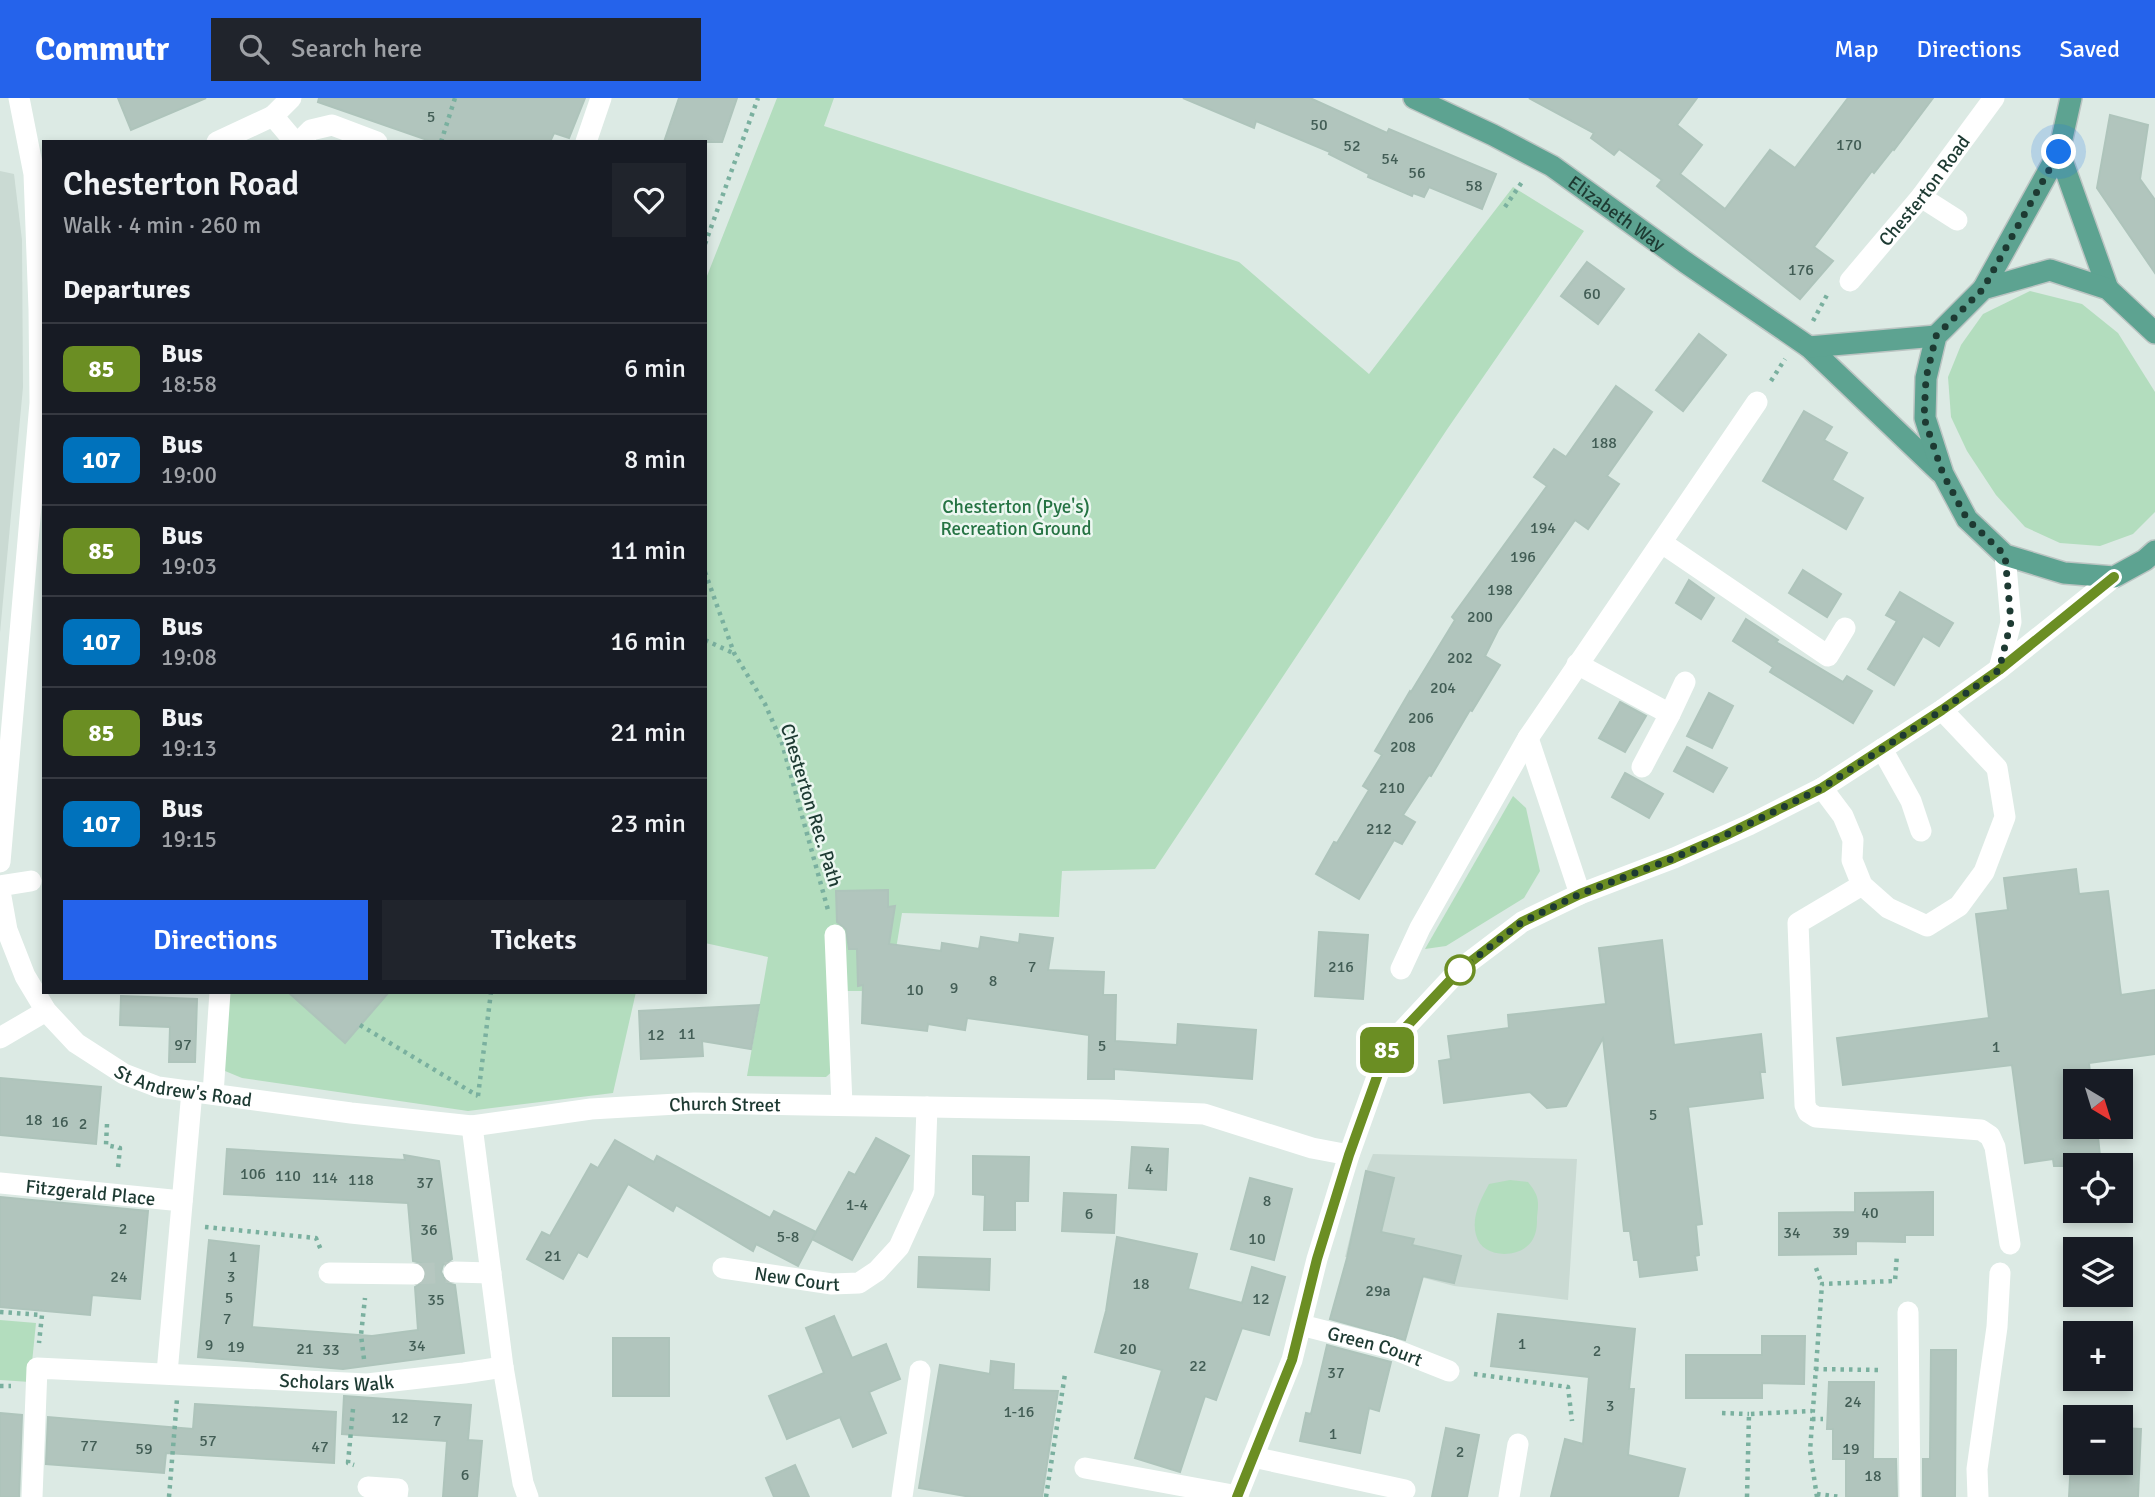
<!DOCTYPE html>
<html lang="en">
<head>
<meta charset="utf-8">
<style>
	body { margin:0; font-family:Signika,sans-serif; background:#20242c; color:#f1f3f6; height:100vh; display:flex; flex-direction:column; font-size:26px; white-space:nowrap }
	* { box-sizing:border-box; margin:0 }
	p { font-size:23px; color:#9ea1a6 }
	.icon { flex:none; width:38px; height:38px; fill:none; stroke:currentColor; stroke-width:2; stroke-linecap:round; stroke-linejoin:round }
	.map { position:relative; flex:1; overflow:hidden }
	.drawer { position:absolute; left:42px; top:42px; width:665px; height:854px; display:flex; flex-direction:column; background:#171b24; border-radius:0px; box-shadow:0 4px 10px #0003 }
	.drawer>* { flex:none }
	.badge { padding:0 14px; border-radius:10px; font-size:24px; line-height:46px }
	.needle { width:46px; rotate:142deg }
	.tools { position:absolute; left:2063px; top:971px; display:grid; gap:14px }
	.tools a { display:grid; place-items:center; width:70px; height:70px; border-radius:0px; background:#171b24; box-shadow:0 4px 10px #0003; font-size:35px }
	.you { position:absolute; width:35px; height:35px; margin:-18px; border:5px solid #fff; border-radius:50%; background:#1a73e8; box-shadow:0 0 0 10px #1a73e833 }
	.map>.badge { position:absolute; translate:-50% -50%; box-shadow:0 0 0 4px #fff }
	h2 { padding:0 21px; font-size:26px; line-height:63px }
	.round { display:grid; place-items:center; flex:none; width:74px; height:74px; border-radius:0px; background:#20242c }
	.head { display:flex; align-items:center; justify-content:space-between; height:119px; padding:0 21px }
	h1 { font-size:33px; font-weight:600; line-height:52px }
	.button { display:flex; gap:14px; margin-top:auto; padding:14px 21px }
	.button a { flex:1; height:80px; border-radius:0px; background:#2563eb; color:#fff; font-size:28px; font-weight:600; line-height:80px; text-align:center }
	.button a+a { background:#20242c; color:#f1f3f6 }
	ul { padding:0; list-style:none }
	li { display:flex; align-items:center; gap:21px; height:91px; padding:0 21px; border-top:2px solid #363941 }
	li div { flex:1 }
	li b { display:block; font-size:26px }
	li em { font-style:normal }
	li .badge { min-width:77px; font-weight:700; text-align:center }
	header { display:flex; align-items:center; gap:42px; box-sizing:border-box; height:98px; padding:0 35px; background:#2563eb; color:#fff }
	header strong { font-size:33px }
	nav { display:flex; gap:38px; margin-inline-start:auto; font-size:24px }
	.search { width:490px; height:63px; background:#20242c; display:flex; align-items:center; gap:18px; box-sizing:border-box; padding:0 24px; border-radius:0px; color:#9ea1a6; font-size:26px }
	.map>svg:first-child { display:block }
</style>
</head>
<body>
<header>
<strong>Commutr</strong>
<div class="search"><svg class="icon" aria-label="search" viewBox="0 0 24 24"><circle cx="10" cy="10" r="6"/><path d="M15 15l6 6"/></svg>Search here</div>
<nav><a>Map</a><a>Directions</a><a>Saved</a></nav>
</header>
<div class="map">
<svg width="2155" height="1399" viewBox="0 0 2155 1399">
	<rect width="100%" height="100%" fill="#dceae4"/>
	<g fill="#cadad3">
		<path d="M0,73L14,76L22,142L23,289L0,535Z"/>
		<path d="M1373,1056L1577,1061L1568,1202L1454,1188L1345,1159L1366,1073Z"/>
	</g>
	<g fill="#b3ddbe">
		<path d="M777,0H834L824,28L1239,164L1369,276L1513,89L1584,133L1448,330L1155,771L1062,773L1059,819L902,815L889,893H847L836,970L826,979L747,978L768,859L705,845V183Z"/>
		<path d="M2030,193L2082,206L2118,235L2155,294V414L2133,436L2100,448L2060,445L2025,429L1996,397L1967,353L1951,319L1948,279L1961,247L1983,216Z"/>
		<path d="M1513,698L1526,710L1540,773L1524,800L1446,848L1425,851Z"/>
		<path d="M228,894H636L613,995L468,1013L242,980L225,973L222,963Z"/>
		<path d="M1510,1082L1528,1084C1539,1098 1539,1102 1537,1119C1537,1126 1537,1134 1533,1141C1523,1161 1482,1162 1476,1137C1471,1119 1481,1101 1489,1086Z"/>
		<path d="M0,1222L36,1225L30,1284L0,1282Z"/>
	</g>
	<g fill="#b1c5bd" stroke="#aec4bb" stroke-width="2">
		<path d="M118,0H206L131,32Z"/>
		<path d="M319,0H585L569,40L554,35L550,44H433L318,4Z"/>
		<path d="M679,0H737L722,44H664Z"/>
		<path d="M1183,0H1310L1387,35L1389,31L1496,76L1482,111L1429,89L1424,99L1413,95L1412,98L1368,79L1369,76L1329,56L1330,54L1256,23L1254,30Z"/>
		<path d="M1529,0H1697L1677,27L1702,47L1680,76L1725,111L1770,52L1795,70L1848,0H1933L1894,52L1893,51L1874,75L1872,73L1814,149L1833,163L1800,201L1657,88L1662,82L1619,51L1614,57L1591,40L1594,35Z"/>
		<path d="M2110,17L2148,27L2140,81L2155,102V175L2097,90Z"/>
		<path d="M1587,164L1624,191L1598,226L1561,198Z"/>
		<path d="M1699,236L1726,257L1683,313L1656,292Z"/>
		<path d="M1616,288L1652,314L1607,378L1619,386L1588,431L1575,422L1498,532L1485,558L1500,567L1472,613L1470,612L1431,678L1429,677L1403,717L1415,724L1402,746L1394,742L1359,801L1316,776L1334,744L1337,745L1369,692L1363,688L1382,657L1375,653L1410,593L1411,594L1455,522L1452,519L1547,388L1534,379L1554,351L1566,359Z"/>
		<path d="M1804,313L1832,329L1824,342L1847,355L1832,382L1863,400L1846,431L1763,383Z"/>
		<path d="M1803,472L1841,496L1827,519L1789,495Z"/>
		<path d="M1689,482L1714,500L1701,521L1676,505Z"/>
		<path d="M1900,494L1953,525L1939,548L1923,538L1894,587L1868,571L1897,523L1886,517Z"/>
		<path d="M1746,521L1778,542L1776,544L1843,584L1847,578L1872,593L1853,625L1770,574L1773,569L1733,543Z"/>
		<path d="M1709,595L1733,608L1712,650L1687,638Z"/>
		<path d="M1620,604L1646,618L1625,654L1599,640Z"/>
		<path d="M1687,649L1727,670L1713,694L1674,673Z"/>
		<path d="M1625,675L1663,696L1649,720L1612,699Z"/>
		<path d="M2076,771L2079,796L2108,793L2121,897L2155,892V956L2089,965L2091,984H2076V1029H2097L2101,1068H2054L2053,1061L2025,1065L2012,967L1843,987L1837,940L1989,920L1976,816L2008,812L2004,780Z"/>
		<path d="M888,792V809L895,808L889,846L941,853L942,845L979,851L981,839L1019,845L1020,836L1053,840L1048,872L1104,874L1103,897H1116L1115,943L1177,947L1178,926L1256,932L1252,981L1114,971V981H1088L1089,937L967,920L965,932L928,926L927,933L862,925L863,887L858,888L857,851H849L846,831L837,824L836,793Z"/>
		<path d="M1319,834L1368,837L1363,901L1315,898Z"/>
		<path d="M1662,842L1674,947L1761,936L1765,974H1760L1763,1000L1688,1009L1702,1126L1696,1127L1699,1157L1695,1158L1697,1172L1640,1179L1638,1162H1634L1630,1133H1624L1603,940L1566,1008L1547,1010L1530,994L1444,1005L1439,963L1451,961L1448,938L1509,930L1508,917L1606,906L1599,850Z"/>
		<path d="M288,894H389L345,945Z"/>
		<path d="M121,898L197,901L195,964H169L170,929L120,927Z"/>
		<path d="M759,907L751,951L702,943L703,958L641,961L639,913Z"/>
		<path d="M0,980L101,989L96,1046L0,1037Z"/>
		<path d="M876,1040L909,1058L852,1162L812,1141L849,1074L855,1077Z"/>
		<path d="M615,1042L654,1064L657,1058L770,1120L774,1113L816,1134L798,1168L756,1146L753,1153L676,1107L673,1113L628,1086L587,1159L578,1154L563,1181L527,1161L542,1134L550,1138L591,1066L598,1070Z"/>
		<path d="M1132,1049L1168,1051L1166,1092L1129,1090Z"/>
		<path d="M227,1051L405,1062L404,1057L439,1063L452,1161L443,1167L441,1174L447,1185L455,1187L464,1255L343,1271L198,1259L209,1142L259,1148L252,1229L372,1238L418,1232L415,1189L425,1183L427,1177L426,1170L421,1165L413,1163L408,1105L224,1096Z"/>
		<path d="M973,1058L1029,1059L1028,1103H1015V1132H984L985,1097L973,1096Z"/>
		<path d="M1366,1073L1394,1080L1381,1134L1414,1141L1412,1147L1461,1158L1454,1185L1423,1178L1405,1242L1330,1221L1347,1160Z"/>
		<path d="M1250,1080L1292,1091L1274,1162L1231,1151Z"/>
		<path d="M1933,1094V1137H1905V1144L1856,1143V1156L1779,1157V1115L1855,1114V1095Z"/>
		<path d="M1064,1095L1116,1097L1114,1135L1062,1133Z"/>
		<path d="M0,1099L148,1113L140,1201L92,1197L90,1217L0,1209Z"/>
		<path d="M1117,1139L1197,1156L1188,1191L1242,1205L1252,1169L1285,1179L1269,1237L1242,1230L1216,1302L1205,1298L1180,1374L1135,1360L1162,1272L1095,1254L1106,1213Z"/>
		<path d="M919,1159L990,1161L989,1192L918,1189Z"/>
		<path d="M1498,1216L1635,1231L1629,1291H1634L1628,1357L1685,1371L1678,1399H1551L1565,1341L1583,1346L1589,1279L1491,1268Z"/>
		<path d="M834,1218L852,1260L886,1246L900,1281L869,1294L886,1335L853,1349L840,1319L787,1341L769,1298L824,1275L806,1230Z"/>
		<path d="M1762,1238H1805L1804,1286L1762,1285V1300H1686V1257H1762Z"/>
		<rect x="613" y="1240" width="56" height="58"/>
		<path d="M1327,1247L1391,1264L1379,1313L1369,1310L1360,1355L1300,1343L1306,1315L1311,1316Z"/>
		<path d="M1931,1252H1956L1955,1399H1923V1361H1930Z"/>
		<path d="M991,1263L1014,1266L1013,1292L1058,1293L1042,1399H971L919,1390L940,1267L990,1276Z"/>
		<path d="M1829,1284H1874L1873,1361H1896L1897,1399H1846V1361H1833V1331H1827Z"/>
		<path d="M344,1298L471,1307L468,1342L482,1343L477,1399H443L447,1343L342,1336Z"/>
		<path d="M195,1306L336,1314L334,1365L166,1355L164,1375L46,1366L48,1319L193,1331Z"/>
		<path d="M0,1315L22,1317L19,1399H0Z"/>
		<path d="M2073,1328H2076V1365H2121V1330L2141,1331L2138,1399H2069Z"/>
		<path d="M1446,1330L1479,1337L1467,1399H1432Z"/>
		<path d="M795,1367L809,1399H774L766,1380Z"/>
	</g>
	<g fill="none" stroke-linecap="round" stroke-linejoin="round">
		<path stroke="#b6c7c0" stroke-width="21" stroke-dasharray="21 10" stroke-linecap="butt" d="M414,1176L454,1174"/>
		<defs>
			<g id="major">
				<path id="s7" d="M1414,0L1493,37L1552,68L1685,164L1809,249L1940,374"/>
				<path d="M2059,54L2108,191"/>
				<path d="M1983,191L2059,54L2071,0"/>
				<path d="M2155,235L2108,191L2050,172L1983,191L1936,238L1926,280L1925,320L1943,376L1967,421L2005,457L2064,475L2114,479L2145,462L2155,453"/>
				<path d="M1809,249L1936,238"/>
			</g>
		</defs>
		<use href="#major" stroke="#bbc4c2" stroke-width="24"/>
		<g stroke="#7ab09f" stroke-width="4.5" stroke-dasharray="3.5 5" stroke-linecap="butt">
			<path d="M441,44L455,0"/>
			<path d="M1505,109L1524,81"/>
			<path d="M705,146L758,0"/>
			<path d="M1813,223L1827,197"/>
			<path d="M1771,283L1785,261"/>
			<path d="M705,474L734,555L765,606L782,645L828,812"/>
			<path d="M705,542L733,555"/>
			<path d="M360,927L478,998"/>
			<path d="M478,998L491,894"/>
			<path d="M107,1026L106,1047L120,1050L118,1070"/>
			<path d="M205,1129L316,1140L321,1152"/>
			<path d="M1816,1170L1822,1186"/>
			<path d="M0,1214L42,1217L39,1245"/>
			<path d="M364,1261L361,1237L365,1200"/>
			<path d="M1815,1271L1882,1272"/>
			<path d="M1474,1276L1568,1289L1572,1323"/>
			<path d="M0,1288H11"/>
			<path d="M353,1311L348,1365L354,1367"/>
			<path d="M1722,1315L1749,1316"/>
			<path d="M1812,1321H1823"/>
			<path d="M1817,1396L1841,1399"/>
			<path d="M169,1399L177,1301"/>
			<path d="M1046,1399L1065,1276"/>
			<path d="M1747,1399L1749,1316L1812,1313"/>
			<path d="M1817,1399L1810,1353L1822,1186L1895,1183L1897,1156"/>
		</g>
		<g stroke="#fff" stroke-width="21">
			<path d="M273,18L291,0"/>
			<path d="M217,44L273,18L295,44"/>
			<path d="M299,44L311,32L332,27L377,44"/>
			<path d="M586,44L601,0"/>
			<path d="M1921,99L1957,122"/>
			<path id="s1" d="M1850,183L1921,99L1994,0"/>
			<path d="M1662,445L1828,558L1845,530"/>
			<path d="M1577,566L1670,616"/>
			<path d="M1999,571L2011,524L2005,457"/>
			<path d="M1528,640L1580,796"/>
			<path d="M1882,651L1911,703L1921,733"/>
			<path d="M1642,669L1670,616L1685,584"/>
			<path d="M1822,690L1843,718L1853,742L1852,762L1862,787L1888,810L1927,828L1959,808L1984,774L2005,719L1997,670L1942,612"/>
			<path d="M0,764L40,305L39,211L34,76L19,0"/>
			<path d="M1862,787L1798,825L1805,1007L1808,1014L1816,1019L1981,1032L1990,1038L1995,1049L2010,1146"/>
			<path d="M0,788L31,783"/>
			<path id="s2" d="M0,793L7,832L25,878L46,913L76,945L124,976L158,989L351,1015L472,1028L591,1011L694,1005L1106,1012L1204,1016L1312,1050L1349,1057"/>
			<path d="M835,837L842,1007"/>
			<path d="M1401,871L1420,830L1528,640L1757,304"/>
			<path d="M0,940L46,913"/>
			<path d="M213,996L220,894"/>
			<path d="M472,1028L503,1269L523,1385L528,1399"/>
			<path id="s3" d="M0,1085L182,1103"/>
			<path id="s4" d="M723,1170L832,1186L859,1185L877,1173L899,1149L924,1094L927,1009"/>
			<path d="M454,1174L491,1175"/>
			<path d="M329,1175L414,1176"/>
			<path d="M1908,1214L1910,1399"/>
			<path id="s5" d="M1301,1227L1391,1250L1449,1273"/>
			<path d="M167,1275L192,993"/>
			<path d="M1253,1359L1405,1392"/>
			<path d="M1085,1370L1238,1398"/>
			<path d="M368,1389L398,1391L397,1399"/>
			<path id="s6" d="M32,1399L37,1270L367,1286L464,1275L503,1269"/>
			<path d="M902,1399L920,1273"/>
			<path d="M1237,1399L1292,1262L1317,1161L1349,1057L1388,948L1460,871L1522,824L1580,796L1674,760L1749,727L1822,690L1942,612L1999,571L2114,479"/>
			<path d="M1509,1399L1518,1346"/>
			<path d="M1978,1399L1977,1371L1997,1229L2000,1175"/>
		</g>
		<use href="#major" stroke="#5da391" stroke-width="21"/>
	</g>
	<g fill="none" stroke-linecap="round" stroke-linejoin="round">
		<defs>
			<path id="line" d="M1237,1399L1292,1262L1317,1161L1349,1057L1388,948L1460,872L1522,824L1580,796L1674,760L1724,738L1822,690L1942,612L1999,572L2114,479"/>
		</defs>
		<use href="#line" stroke="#fff" stroke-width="16"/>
		<use href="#line" stroke="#6b8e23" stroke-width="10"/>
		<path stroke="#1d3a32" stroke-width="7" stroke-dasharray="0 12.6" d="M1460,872L1522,824L1580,796L1674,760L1724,738L1822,690L1942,612L1999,572L2011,524L2005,457L1967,421L1943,376L1924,320L1926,280L1936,238L1983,191L2059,54"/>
	</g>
	<circle fill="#fff" stroke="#6b8e23" stroke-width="3.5" cx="1460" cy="872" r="14"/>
	<g text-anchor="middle" stroke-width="5" stroke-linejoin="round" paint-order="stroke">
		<g font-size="16" fill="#425d55">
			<text x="431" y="24">5</text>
			<text x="1319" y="32">50</text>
			<text x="1849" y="52">170</text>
			<text x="1352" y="53">52</text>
			<text x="1390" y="66">54</text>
			<text x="1417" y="80">56</text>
			<text x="1474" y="93">58</text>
			<text x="1801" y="177">176</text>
			<text x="1592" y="201">60</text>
			<text x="1604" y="350">188</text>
			<text x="1543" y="435">194</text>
			<text x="1523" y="464">196</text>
			<text x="1500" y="497">198</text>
			<text x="1480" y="524">200</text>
			<text x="1460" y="565">202</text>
			<text x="1443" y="595">204</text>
			<text x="1421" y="625">206</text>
			<text x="1403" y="654">208</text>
			<text x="1392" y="695">210</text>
			<text x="1379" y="736">212</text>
			<text x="1032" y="874">7</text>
			<text x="1341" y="874">216</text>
			<text x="993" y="888">8</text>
			<text x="954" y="895">9</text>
			<text x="915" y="897">10</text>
			<text x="687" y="941">11</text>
			<text x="656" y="942">12</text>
			<text x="183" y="952">97</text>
			<text x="1102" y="953">5</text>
			<text x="1996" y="954">1</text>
			<text x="1653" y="1022">5</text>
			<text x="34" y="1027">18</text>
			<text x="60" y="1029">16</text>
			<text x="83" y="1031">2</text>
			<text x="1149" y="1076">4</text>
			<text x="253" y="1081">106</text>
			<text x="288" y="1083">110</text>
			<text x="325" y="1085">114</text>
			<text x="361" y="1087">118</text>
			<text x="425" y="1090">37</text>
			<text x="1267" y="1108">8</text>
			<text x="857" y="1112">1-4</text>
			<text x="1870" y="1120">40</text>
			<text x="1089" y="1121">6</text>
			<text x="123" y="1136">2</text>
			<text x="429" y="1137">36</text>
			<text x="1792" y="1140">34</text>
			<text x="1841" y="1140">39</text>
			<text x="788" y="1144">5-8</text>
			<text x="1257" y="1146">10</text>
			<text x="553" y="1163">21</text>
			<text x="233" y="1164">1</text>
			<text x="119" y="1184">24</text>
			<text x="231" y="1184">3</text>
			<text x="1141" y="1191">18</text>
			<text x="1378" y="1198">29a</text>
			<text x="229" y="1205">5</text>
			<text x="1261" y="1206">12</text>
			<text x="436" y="1207">35</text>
			<text x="227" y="1226">7</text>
			<text x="1522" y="1251">1</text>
			<text x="209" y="1252">9</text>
			<text x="417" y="1253">34</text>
			<text x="236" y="1254">19</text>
			<text x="305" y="1256">21</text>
			<text x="1128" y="1256">20</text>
			<text x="331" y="1257">33</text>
			<text x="1597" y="1258">2</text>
			<text x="1198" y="1273">22</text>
			<text x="1336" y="1280">37</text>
			<text x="1853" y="1309">24</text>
			<text x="1610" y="1313">3</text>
			<text x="1019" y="1319">1-16</text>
			<text x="400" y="1325">12</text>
			<text x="437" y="1328">7</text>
			<text x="1333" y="1341">1</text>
			<text x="208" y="1348">57</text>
			<text x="89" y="1353">77</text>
			<text x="320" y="1354">47</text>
			<text x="144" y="1356">59</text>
			<text x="1851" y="1356">19</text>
			<text x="1460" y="1359">2</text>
			<text x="465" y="1382">6</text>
			<text x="1873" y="1383">18</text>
		</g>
		<g font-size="19" fill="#1d3a32" stroke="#ecf7f1">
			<text dy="7" stroke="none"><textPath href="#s1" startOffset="117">Chesterton Road</textPath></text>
			<text dy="7" stroke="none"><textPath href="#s7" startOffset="234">Elizabeth Way</textPath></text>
			<text transform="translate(812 707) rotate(73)" y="7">Chesterton Rec. Path</text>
			<text dy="7" stroke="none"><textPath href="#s2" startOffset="292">St Andrew's Road</textPath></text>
			<text dy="7" stroke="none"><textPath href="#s2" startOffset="838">Church Street</textPath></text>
			<text dy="7" stroke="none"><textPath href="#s3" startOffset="91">Fitzgerald Place</textPath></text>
			<text dy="7" stroke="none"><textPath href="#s4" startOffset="75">New Court</textPath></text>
			<text dy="7" stroke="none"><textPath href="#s5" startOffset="77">Green Court</textPath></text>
			<text dy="7" stroke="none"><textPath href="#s6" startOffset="429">Scholars Walk</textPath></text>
		</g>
		<g font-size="19" fill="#257343" stroke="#ecf7f1">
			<text x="1016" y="415">Chesterton (Pye's)<tspan x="1016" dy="22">Recreation Ground</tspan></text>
		</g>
	</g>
</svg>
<div class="tools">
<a><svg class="needle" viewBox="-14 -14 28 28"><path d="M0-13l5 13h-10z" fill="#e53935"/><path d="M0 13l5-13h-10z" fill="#9ea1a6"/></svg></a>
<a><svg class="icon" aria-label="locate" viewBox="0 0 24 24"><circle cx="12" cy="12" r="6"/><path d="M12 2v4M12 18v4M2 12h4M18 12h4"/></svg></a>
<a><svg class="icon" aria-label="layers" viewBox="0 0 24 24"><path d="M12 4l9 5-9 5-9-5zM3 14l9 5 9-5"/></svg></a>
<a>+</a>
<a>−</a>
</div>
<div class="you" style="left:2059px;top:54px"></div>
<b class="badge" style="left:1387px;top:952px;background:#6b8e23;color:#fff">85</b>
<section class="drawer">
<div class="head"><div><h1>Chesterton Road</h1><p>Walk · 4 min · 260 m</p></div><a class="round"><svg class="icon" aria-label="heart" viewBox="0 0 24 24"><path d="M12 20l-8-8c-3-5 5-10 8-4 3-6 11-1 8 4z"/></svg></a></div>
<h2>Departures</h2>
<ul>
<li><span class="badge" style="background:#6b8e23;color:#fff">85</span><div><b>Bus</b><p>18:58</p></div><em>6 min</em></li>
<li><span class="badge" style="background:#0072bc;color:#fff">107</span><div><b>Bus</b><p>19:00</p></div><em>8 min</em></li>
<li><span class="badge" style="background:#6b8e23;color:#fff">85</span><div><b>Bus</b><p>19:03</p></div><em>11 min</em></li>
<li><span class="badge" style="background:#0072bc;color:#fff">107</span><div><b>Bus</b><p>19:08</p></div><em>16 min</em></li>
<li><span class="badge" style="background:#6b8e23;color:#fff">85</span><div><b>Bus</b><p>19:13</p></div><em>21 min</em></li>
<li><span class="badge" style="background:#0072bc;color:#fff">107</span><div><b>Bus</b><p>19:15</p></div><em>23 min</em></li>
</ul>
<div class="button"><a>Directions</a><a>Tickets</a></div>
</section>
</div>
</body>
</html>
